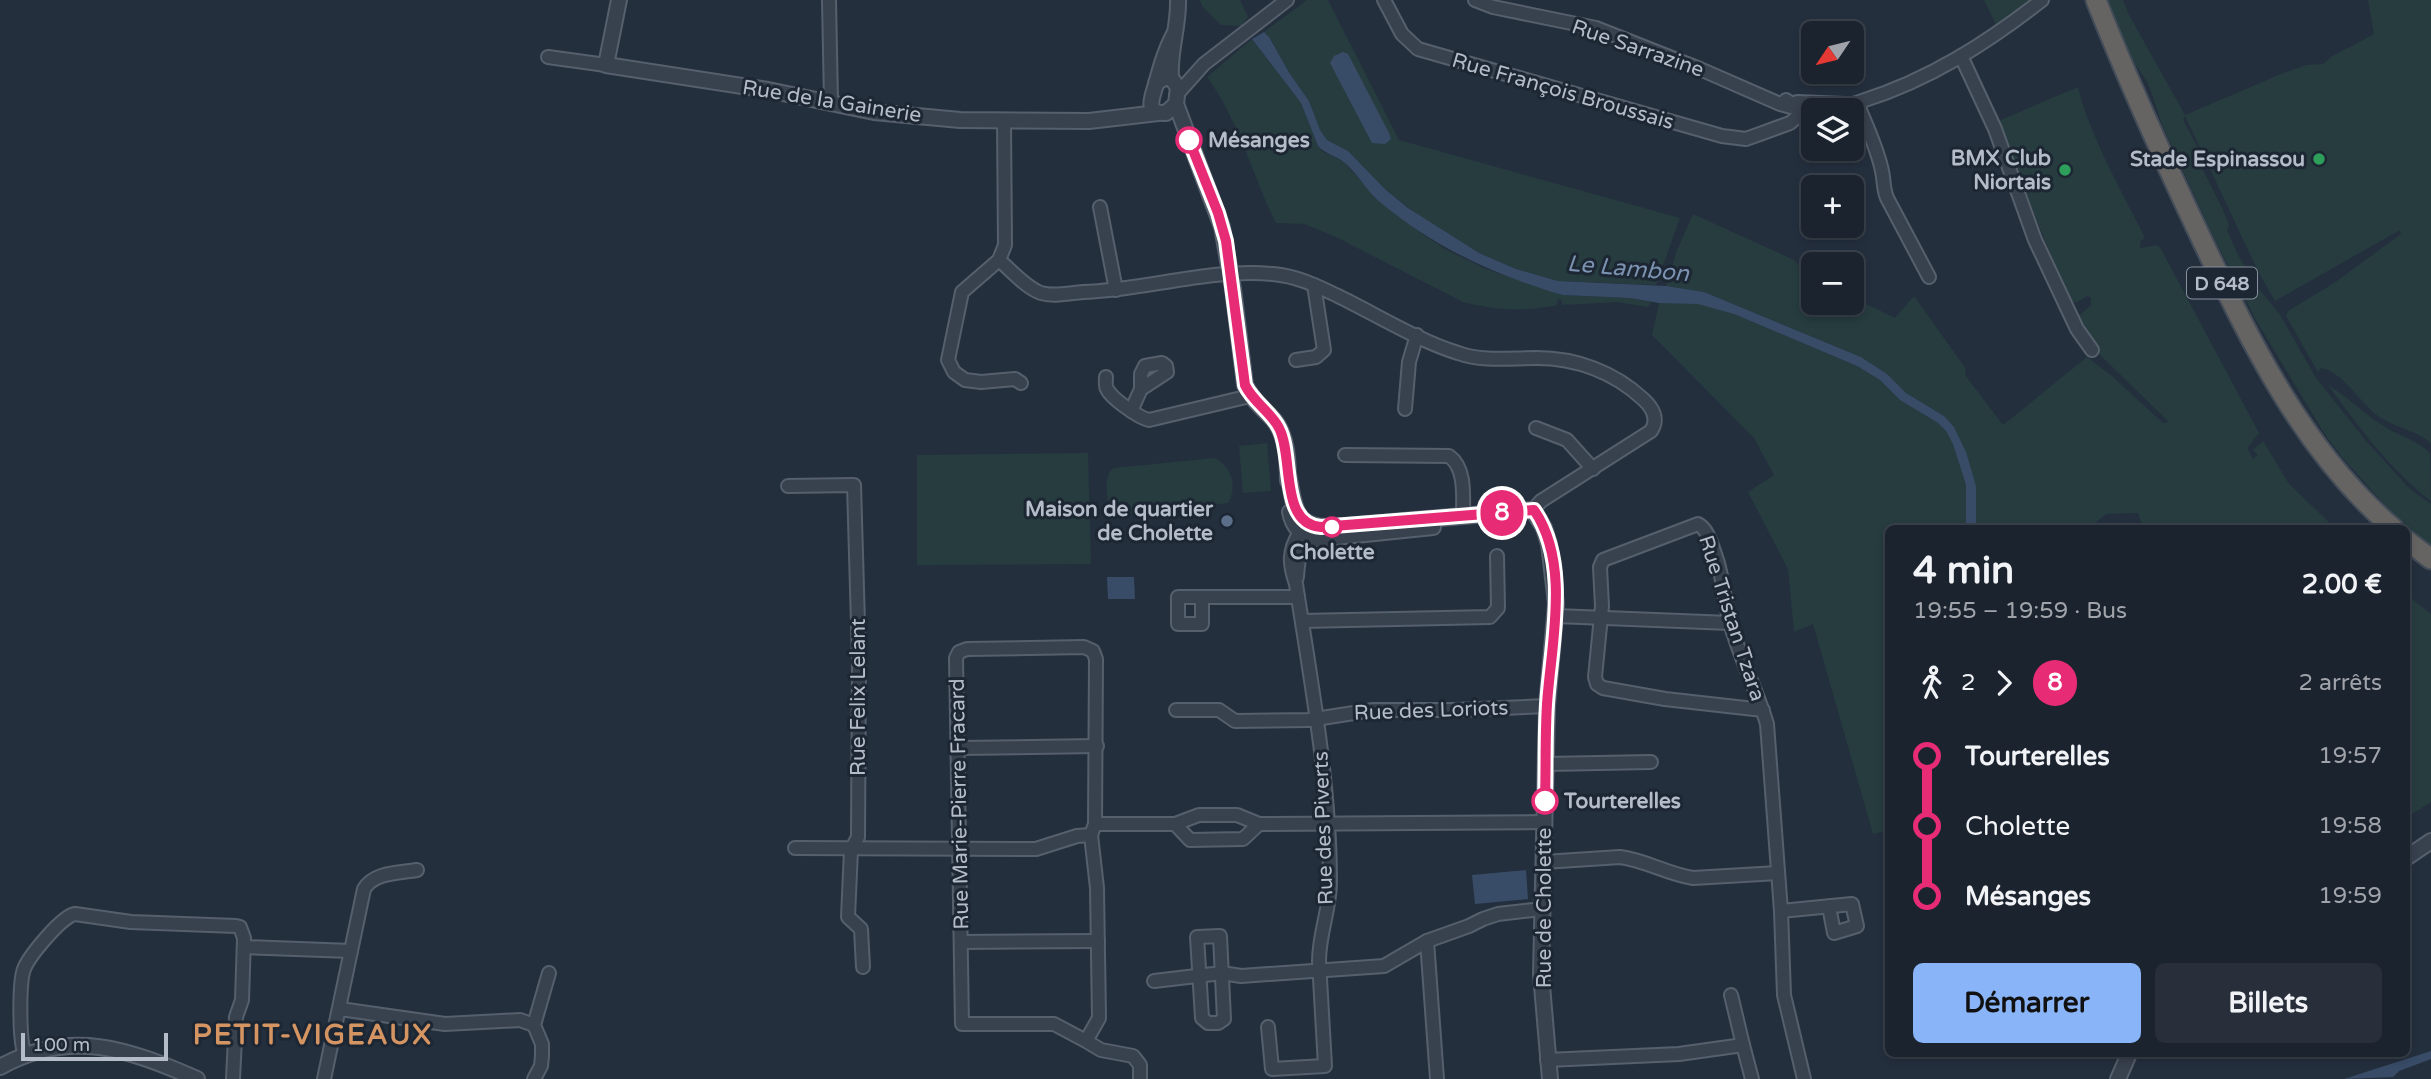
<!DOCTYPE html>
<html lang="fr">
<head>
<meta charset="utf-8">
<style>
	body { margin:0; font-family:"Varela Round",sans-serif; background:#282f3a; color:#f1f3f6; height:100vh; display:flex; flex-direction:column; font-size:26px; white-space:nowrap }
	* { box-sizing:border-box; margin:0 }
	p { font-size:23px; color:#a0a4aa }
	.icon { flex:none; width:38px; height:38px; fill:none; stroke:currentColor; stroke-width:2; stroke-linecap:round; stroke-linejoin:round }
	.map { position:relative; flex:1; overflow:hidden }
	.details { position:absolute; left:1885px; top:525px; width:525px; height:532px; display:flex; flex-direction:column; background:#1b232e; border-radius:10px; box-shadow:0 4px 10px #0003,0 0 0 2px #39404a }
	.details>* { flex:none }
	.badge { padding:0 14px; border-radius:23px; font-size:24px; line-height:46px }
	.needle { width:46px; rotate:235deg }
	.controls { position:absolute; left:1801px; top:21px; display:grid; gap:14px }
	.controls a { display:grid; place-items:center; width:63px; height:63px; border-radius:10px; background:#1b232e; box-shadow:0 4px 10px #0003,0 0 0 2px #39404a; font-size:35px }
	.scale { position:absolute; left:21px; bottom:18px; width:147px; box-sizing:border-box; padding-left:7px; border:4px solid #b4bcc9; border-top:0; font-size:19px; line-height:24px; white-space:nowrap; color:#b4bcc9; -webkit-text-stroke:5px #1d2633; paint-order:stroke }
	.map>.badge { position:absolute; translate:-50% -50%; box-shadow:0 0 0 4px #fff }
	.legs { display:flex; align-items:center; gap:10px; height:77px; padding:0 28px; font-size:23px }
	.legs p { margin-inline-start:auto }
	.overview { display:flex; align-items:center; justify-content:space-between; height:119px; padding:0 28px }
	h1 { font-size:38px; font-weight:700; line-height:52px }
	.primary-button { display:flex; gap:14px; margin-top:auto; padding:14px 28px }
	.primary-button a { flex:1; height:80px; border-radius:10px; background:#8ab4f8; color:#111; font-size:28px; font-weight:700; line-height:80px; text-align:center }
	.primary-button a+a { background:#282f3a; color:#f1f3f6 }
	ul { padding:0 28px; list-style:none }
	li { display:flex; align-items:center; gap:24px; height:70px; font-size:26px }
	li i { display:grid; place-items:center; width:10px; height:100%; margin:0 9px; background:currentColor }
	li i::after { content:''; width:18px; height:18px; margin:-9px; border:5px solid; border-radius:50%; background:#1b232e }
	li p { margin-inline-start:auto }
	li:first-child i { background:linear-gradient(#0000 50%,currentColor 0) }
	li:last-child i { background:linear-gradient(currentColor 50%,#0000 0) }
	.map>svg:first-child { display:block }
</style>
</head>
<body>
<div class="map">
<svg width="2431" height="1079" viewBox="0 0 2431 1079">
	<rect width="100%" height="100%" fill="#242f3e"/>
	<g fill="#263c3f">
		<path d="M1200,0H1240L1248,17L1241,26L1221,25L1202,6Z"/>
		<path d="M1307,0H1328L1399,140L1680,218L1656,285L1558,281L1516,269L1479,253L1427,222L1386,190L1348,151L1327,140L1320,130L1309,101L1290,74L1269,37L1264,32Z"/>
		<path d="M1984,0H2029L1997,27Z"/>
		<path d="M2107,0H2123L2129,15L2185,115L2281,74L2306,65L2323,64L2331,57L2374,34L2368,0H2431V444C2422,432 2393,427 2378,416C2361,404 2342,370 2320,368L2318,372L2286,316L2288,311L2334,283L2401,234L2400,230L2275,301L2258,271L2185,116L2183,120L2201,153L2203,170L2223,210L2229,225L2227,230L2239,257L2254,279L2256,286L2279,313L2316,378L2367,442L2410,489L2431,504V546L2391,512L2341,456L2324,433L2257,322L2213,236L2163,127L2148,83L2131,58Z"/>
		<path d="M1252,39L1301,103L1318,146L1322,151L1343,161L1380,202L1421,233L1445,249L1486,269L1563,295L1630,298L1651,302L1648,307L1617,302L1562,305V300L1558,299L1557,305C1526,312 1493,310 1463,302L1336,237L1304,224L1276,223C1252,175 1239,120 1207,77Z"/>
		<path d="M2078,87C2090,137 2122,191 2145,238L2141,240L2140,248L2157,245L2161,249L2259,433L2247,448L2253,459L2258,455L2253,450L2263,441L2289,484L2335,528H2143L2138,513L2106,514L2089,528H1976V486L1944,416L1906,393L1887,374L1861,357L1704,292L1666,286L1677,250L1693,214L1794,260L1813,281V303H1852V297L1895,318L1914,296L1966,369L1965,375L2003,425L2087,357L2112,376L2163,423L2169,422L2095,350L2075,319L2091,305V298L2087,296L2076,303L2068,299C2045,240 2021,181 1998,121Z"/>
		<path d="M1659,303H1698L1734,314L1857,366L1880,380L1900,400L1938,423L1946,431L1953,443L1966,485V528H1888V830L1873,834L1813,624L1794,632L1788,569L1748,492L1774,475L1754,438L1652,335Z"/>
		<path d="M2328,385C2348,397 2363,413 2382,425C2398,436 2416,439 2430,453L2431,501C2390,470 2358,426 2328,385Z"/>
		<path d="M1267,443L1271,491L1243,493L1239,446Z"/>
		<path d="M1088,453L1091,564L917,565V455Z"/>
		<path d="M1215,458C1231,466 1238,487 1228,503L1111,516C1109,501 1101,480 1113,468Z"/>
		<path d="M2406,594L2431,614V802L2406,818Z"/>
	</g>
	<g fill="#394c67">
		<path d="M1264,32L1269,37L1290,74L1309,101L1320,130L1327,140L1348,151L1386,190L1408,208L1479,253L1516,269L1558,281L1666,286L1704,292L1861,357L1887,374L1906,393L1944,416L1954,427L1966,452L1976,486V528H1966V485L1953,444L1946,431L1938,423L1900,400L1880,380L1857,366L1734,314L1698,304L1659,303L1630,298L1563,295L1552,292C1489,272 1433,246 1381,203C1367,192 1359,175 1345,163C1337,156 1325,154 1318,146L1301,103L1252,39Z"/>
		<path d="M1343,52L1348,54L1389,133L1391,139L1385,144L1372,143L1330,63L1334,56Z"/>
		<path d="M1107,577H1134L1135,599H1108Z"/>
		<path d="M1526,870L1528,899L1475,904L1472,875Z"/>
		<path d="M2431,1051V1059L2399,1071L2393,1077L2344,1079Z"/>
	</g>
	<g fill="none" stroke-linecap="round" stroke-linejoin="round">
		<defs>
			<g id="minor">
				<path d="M829,0L831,102"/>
				<path d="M1384,0L1402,34L1418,49L1722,136L1746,139L1790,123L1804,111L1786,100"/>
				<path d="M1475,0L1493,7L1596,28L1700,69L1780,104L1813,113"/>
				<path d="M1961,56L1995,129L2035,240L2077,329L2092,350"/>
				<path d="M548,57L606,65"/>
				<path d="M1179,92L1204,64L1287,0"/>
				<path d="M1797,102L1845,104"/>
				<path d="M1857,103C1866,125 1877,147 1882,171C1884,180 1883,188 1887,198L1929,277"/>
				<path d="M1836,110C1845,108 1853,104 1862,101C1929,80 1987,43 2042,0"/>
				<path d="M1004,122L1005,245L999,260L962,292L948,360L954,372L965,380L981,382L1015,379L1021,383"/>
				<path d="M1100,207L1116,290"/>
				<path d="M999,260C1011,270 1026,288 1041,293C1053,297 1070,293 1083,292C1146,290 1209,268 1273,274C1297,276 1317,286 1338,296C1375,314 1419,341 1458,353C1484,362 1509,358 1537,358C1576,358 1614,372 1643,399C1653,408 1659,419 1651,431L1541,501L1533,510"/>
				<path d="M1296,360L1316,357L1324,350L1314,285"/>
				<path d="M1106,377C1106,380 1105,387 1107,389C1111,398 1139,418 1149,420L1250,396"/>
				<path d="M1405,409L1409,362L1417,335"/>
				<path d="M1131,411L1141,389L1167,372L1166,366L1162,363L1145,366L1141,374V389"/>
				<path d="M1536,428L1567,440L1593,469"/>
				<path d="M1345,455L1449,456C1466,468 1463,496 1463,515"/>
				<path d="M788,486L854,485L859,658L858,837L851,850L848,917L861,929L863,967"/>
				<path d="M1297,577C1298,559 1299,548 1316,539"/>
				<path d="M1202,598V624H1178V597H1298"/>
				<path d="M1556,616L1730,623"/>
				<path d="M1302,621L1490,617L1498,608L1497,556"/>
				<path d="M1176,710H1219L1235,721L1309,720L1373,710H1455L1547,706"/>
				<path d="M1763,710L1665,699L1603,688L1597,684L1595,677L1602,606L1600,567L1603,560L1698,524C1708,529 1712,546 1716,557C1724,579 1724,603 1731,626C1741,660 1757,691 1767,724L1781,911L1784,995L1804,1079"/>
				<path d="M958,748L1097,746"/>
				<path d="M1547,764L1651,762"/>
				<path d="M1095,824H1175L1199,815H1237L1259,824L1544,822"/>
				<path d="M1175,824L1190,840L1243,839L1259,824"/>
				<path d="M795,848L1036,849L1077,836L1091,835"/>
				<path d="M1544,862L1620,857C1645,860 1667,874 1693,878L1778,873"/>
				<path d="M1781,911L1852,904L1857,926L1834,933L1829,906"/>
				<path d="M1220,936L1224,1019L1218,1023H1208L1202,1018L1197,937Z"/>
				<path d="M1427,941L1437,1079"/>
				<path d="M961,942L1098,941"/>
				<path d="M244,947L351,951"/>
				<path d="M1154,981L1222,973L1241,976L1384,966L1427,941L1469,926L1483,919L1498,914L1542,909"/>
				<path d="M1731,995L1743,1045"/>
				<path d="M340,1009L445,1024L520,1020L534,1025"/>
				<path d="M1268,1027L1272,1069L1325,1066L1319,961C1319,934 1330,909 1330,882C1330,782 1311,683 1296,584C1289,564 1288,551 1300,532"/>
				<path d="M1086,1041L1054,1024H962L956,658L959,652L967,649L1084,647L1093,651L1096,659L1095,824L1091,835L1097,888L1099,1018L1086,1041L1101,1050L1133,1056L1140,1065V1079"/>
				<path d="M25,1055C19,1042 19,982 24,969C29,956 62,916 75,914L131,922L236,926L240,927L244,938L242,1000L236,1017L233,1079"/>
				<path d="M1547,1060L1679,1054L1743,1045L1752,1079"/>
				<path d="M324,1079L364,889C374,872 399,873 417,870"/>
				<path d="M534,1079L541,1066L542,1056V1044L534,1025L549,973"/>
			</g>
			<g id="tertiary">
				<path d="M619,0L606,65L768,90L874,112L960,120L1089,121L1158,113"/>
				<path d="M1171,78C1169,51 1179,26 1178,0"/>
				<path d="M1156,83L1164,78H1171L1178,87L1176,104L1166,113C1143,114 1153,96 1156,84C1161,66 1165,51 1174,34"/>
				<path d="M1176,104L1222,227L1233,289L1245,385C1252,400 1263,408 1274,420C1287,436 1288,462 1288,481"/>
				<path d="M1288,474C1295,506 1292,529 1333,527L1533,510L1544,528L1549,544L1556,604L1547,706L1541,974L1550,1079"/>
				<path d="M1290,512C1293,527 1300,535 1316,539L1433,527"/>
				<path d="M2406,858L2431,841"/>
				<path d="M0,1067C71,1028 128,1049 197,1079"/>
				<path d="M2118,1079L2129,1054"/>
			</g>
			<g id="trunk">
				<path d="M2096,0C2128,81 2164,160 2201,238C2251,343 2303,451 2393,528"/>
				<path d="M2406,540L2431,559"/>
			</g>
		</defs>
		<use href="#minor" stroke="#565f6c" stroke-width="16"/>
		<use href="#tertiary" stroke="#565f6c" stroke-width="18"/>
		<use href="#trunk" stroke="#434c59" stroke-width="23"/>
		<use href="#minor" stroke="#38414e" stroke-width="12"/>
		<use href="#tertiary" stroke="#38414e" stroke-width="14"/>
		<use href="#trunk" stroke="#656462" stroke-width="19"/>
	</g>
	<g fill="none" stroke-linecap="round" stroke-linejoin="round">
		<defs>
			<path id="line-1" d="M1189,140L1218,213L1226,241L1245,385C1253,402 1271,412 1279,428C1294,456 1279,524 1321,527L1534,510C1571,564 1551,644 1547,704C1545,736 1546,769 1545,801"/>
		</defs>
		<use href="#line-1" stroke="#fff" stroke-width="16"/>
		<use href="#line-1" stroke="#e72b75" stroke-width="10"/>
	</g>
	<g fill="#fff" stroke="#e72b75" stroke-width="3.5">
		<circle cx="1189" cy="140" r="12"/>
		<circle cx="1332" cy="527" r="9"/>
		<circle cx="1545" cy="801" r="12"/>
	</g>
	<g fill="#2e9e5b" stroke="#1d2633" stroke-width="2.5">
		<circle cx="2319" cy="159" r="7"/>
		<circle cx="2065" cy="170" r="7"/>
	</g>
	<circle fill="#5c6f8a" stroke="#1d2633" stroke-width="2.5" cx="1227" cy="521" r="7"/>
	<g text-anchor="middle" stroke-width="6" stroke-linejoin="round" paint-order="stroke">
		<rect fill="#1d2633" stroke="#878f9c" stroke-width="2" x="2187" y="267.5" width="70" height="31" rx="5"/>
		<g font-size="19" font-weight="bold" fill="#b4bcc9">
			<text x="2222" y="290">D 648</text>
		</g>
		<g font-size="21" fill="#b4bcc9" stroke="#1d2633">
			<text transform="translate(1638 48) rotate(19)" y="7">Rue Sarrazine</text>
			<text transform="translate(1563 91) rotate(16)" y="7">Rue François Broussais</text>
			<text transform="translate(832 101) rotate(9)" y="7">Rue de la Gainerie</text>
			<text transform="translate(1732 618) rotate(72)" y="7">Rue Tristan Tzara</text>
			<text transform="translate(858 697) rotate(-90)" y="7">Rue Felix Lelant</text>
			<text transform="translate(1431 710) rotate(-2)" y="7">Rue des Loriots</text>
			<text transform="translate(959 804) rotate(-91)" y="7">Rue Marie-Pierre Fracard</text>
			<text transform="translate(1323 828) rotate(-92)" y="7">Rue des Piverts</text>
			<text transform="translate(1544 908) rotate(-90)" y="7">Rue de Cholette</text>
		</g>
		<g font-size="21" font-weight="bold" fill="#b4bcc9" stroke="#1d2633" text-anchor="start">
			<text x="1208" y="147">Mésanges</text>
			<text x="1332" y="559" text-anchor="middle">Cholette</text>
			<text x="1564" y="808">Tourterelles</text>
		</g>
		<g font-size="21" font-weight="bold" fill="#b4bcc9" stroke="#1d2633" text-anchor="end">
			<text x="2051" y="165">BMX Club<tspan x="2051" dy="24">Niortais</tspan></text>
			<text x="2305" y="166">Stade Espinassou</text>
			<text x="1213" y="516">Maison de quartier<tspan x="1213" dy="24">de Cholette</tspan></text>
		</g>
		<g font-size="23" font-style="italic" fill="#7c92b1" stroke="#1d2633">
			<text transform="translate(1628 268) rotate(5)" y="8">Le Lambon</text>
		</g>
		<g font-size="28" font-weight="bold" letter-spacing="2" fill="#d59563" stroke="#1d2633">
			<text x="313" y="1044">PETIT-VIGEAUX</text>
		</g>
	</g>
</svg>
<div class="controls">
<a><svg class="needle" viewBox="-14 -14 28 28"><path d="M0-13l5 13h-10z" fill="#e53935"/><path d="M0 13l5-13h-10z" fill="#a0a4aa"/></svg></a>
<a><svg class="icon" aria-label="layers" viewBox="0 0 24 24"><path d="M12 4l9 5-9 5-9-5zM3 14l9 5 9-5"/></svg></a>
<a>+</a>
<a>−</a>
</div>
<div class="scale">100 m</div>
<b class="badge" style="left:1502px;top:513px;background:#e72b75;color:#fff">8</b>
<section class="details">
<div class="overview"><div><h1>4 min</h1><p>19:55 – 19:59 · Bus</p></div><b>2.00 €</b></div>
<div class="legs"><svg class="icon" aria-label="walk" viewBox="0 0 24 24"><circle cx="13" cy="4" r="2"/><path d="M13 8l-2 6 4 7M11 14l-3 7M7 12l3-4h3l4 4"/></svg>2<svg class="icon" aria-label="forward" viewBox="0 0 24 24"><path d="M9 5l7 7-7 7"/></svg><b class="badge" style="background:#e72b75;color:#fff">8</b><p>2 arrêts</p></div>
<ul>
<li><i style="color:#e72b75"></i><b>Tourterelles</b><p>19:57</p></li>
<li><i style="color:#e72b75"></i><span>Cholette</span><p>19:58</p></li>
<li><i style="color:#e72b75"></i><b>Mésanges</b><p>19:59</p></li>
</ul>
<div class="primary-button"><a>Démarrer</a><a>Billets</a></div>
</section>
</div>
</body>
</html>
